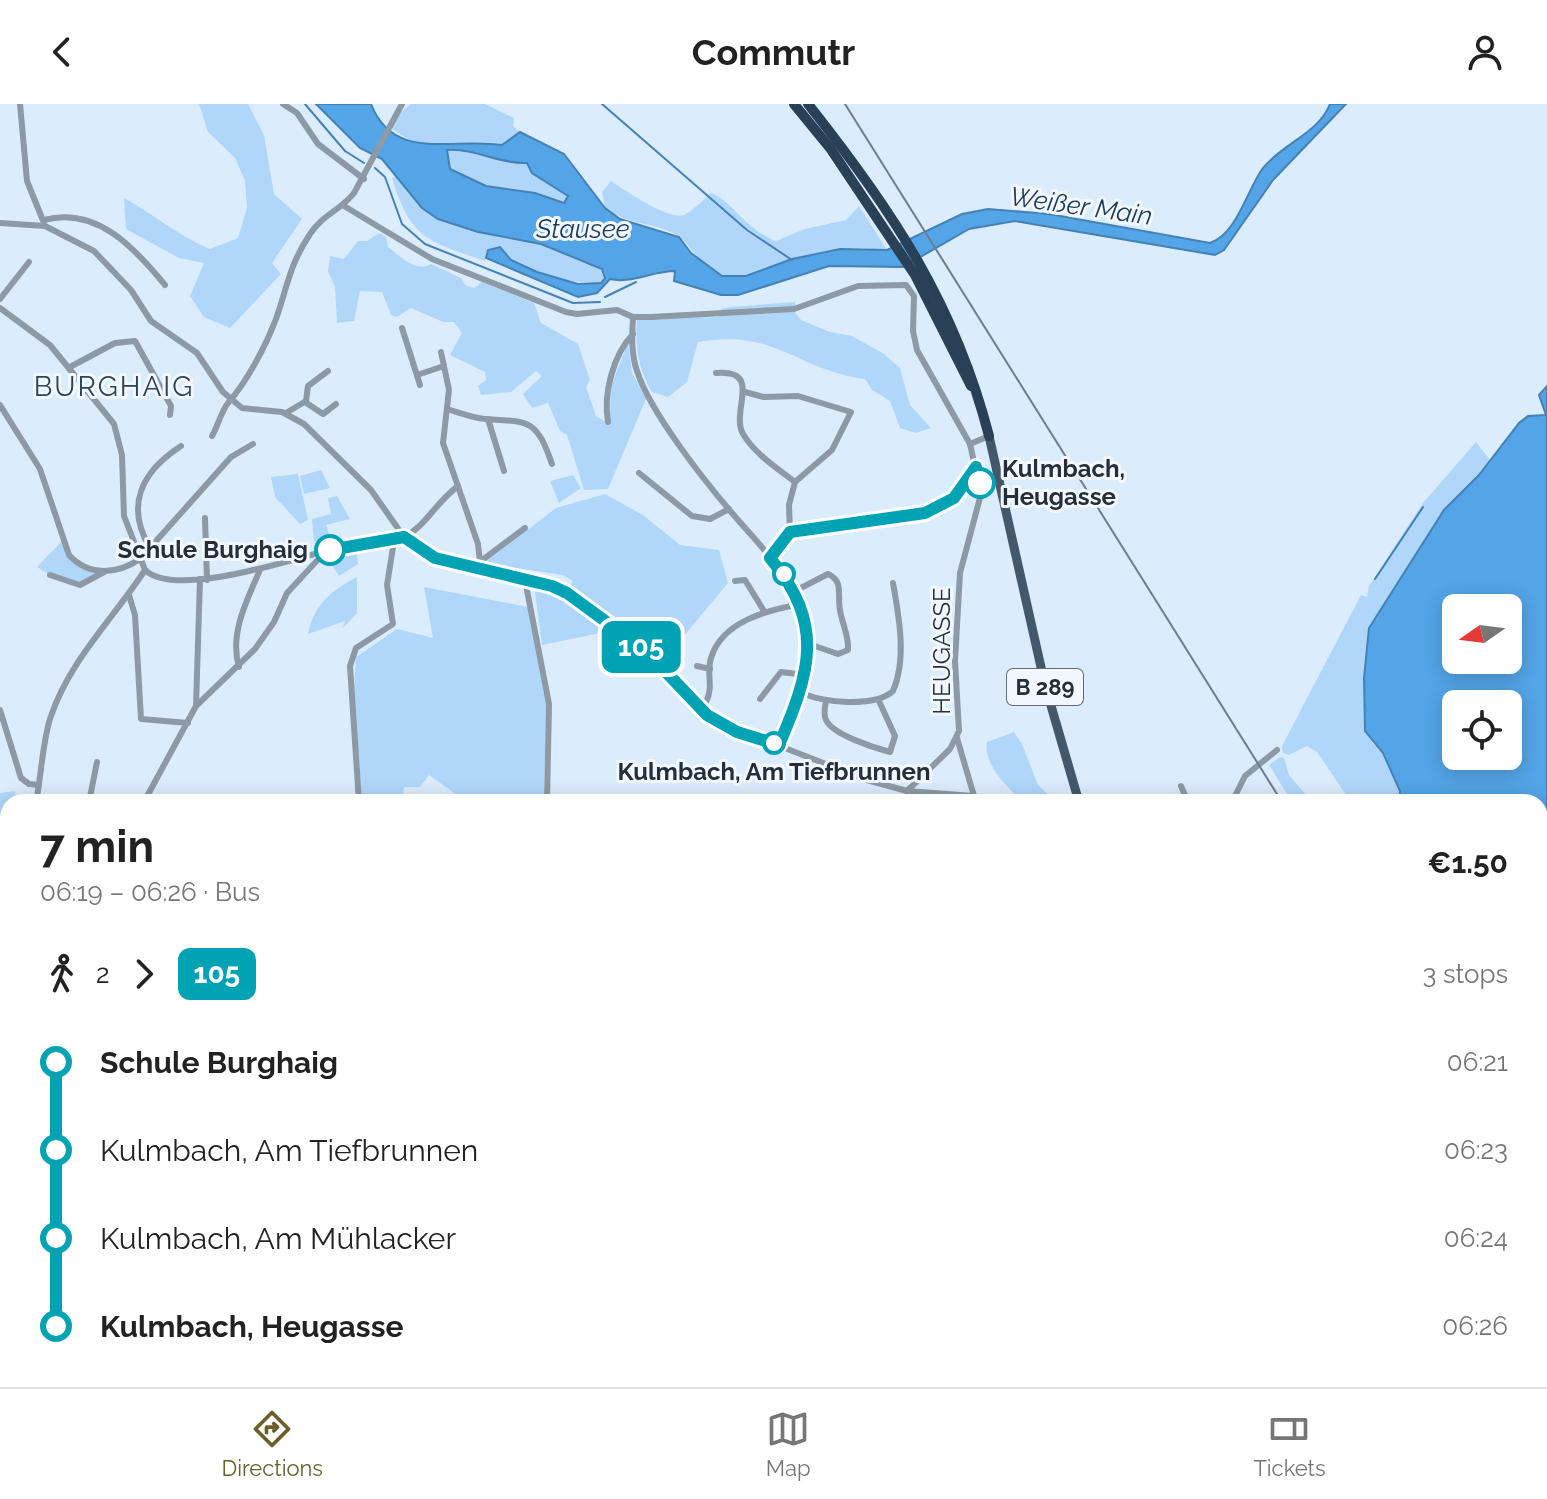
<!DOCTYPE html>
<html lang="en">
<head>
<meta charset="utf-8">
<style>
	body { margin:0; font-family:Raleway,sans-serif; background:#f2f2f2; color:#222; height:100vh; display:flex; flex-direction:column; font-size:30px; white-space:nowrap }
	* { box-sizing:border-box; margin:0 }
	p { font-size:26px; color:#767676 }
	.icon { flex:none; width:44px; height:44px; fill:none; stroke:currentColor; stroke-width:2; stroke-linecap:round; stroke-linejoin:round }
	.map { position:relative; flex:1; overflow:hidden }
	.details { position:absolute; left:0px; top:690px; width:1548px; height:594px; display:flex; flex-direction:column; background:#fff; border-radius:24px 24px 0 0; box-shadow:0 4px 20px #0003 }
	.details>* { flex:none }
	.badge { padding:0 16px; border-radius:12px; font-size:28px; line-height:52px }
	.needle { width:52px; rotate:256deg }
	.tools { position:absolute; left:1442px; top:490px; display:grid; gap:16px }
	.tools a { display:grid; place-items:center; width:80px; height:80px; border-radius:12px; background:#fff; box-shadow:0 4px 20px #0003; font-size:40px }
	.map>.badge { position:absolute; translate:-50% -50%; box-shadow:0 0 0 4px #fff }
	.legs { display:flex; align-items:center; gap:12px; height:88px; padding:0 40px; font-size:26px }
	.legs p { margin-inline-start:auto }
	.head { display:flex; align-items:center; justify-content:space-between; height:136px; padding:0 40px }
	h1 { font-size:44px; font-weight:700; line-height:60px }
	ul { padding:0 40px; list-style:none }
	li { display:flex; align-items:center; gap:28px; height:88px; font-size:30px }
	li i { display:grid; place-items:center; width:12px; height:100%; margin:0 10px; background:currentColor }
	li i::after { content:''; width:20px; height:20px; margin:-10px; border:6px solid; border-radius:50%; background:#fff }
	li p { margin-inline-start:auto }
	li:first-child i { background:linear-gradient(#0000 50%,currentColor 0) }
	li:last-child i { background:linear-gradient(currentColor 50%,#0000 0) }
	header { display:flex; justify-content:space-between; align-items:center; height:104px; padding:0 40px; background:#fff; font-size:36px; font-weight:700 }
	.tab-bar { display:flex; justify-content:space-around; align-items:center; height:112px; border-top:2px solid #e0e0e0; background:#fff; font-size:22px; color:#767676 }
	.tab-bar a { display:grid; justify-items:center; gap:4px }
	.tab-bar .active { color:#6a5e2b }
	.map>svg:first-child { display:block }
</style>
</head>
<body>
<header><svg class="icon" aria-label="back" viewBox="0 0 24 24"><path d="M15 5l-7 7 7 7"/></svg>Commutr<svg class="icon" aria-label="person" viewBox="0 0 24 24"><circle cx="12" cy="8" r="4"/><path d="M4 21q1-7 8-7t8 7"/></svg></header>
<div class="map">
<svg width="1547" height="1283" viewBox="0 0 1547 1283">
	<rect width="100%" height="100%" fill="#dbecfd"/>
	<g fill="#b0d7fa">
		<path d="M199,0H248L264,31L274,90L302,115L272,159L281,170L230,224L204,213L190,192L204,159L179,154L126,125L124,94C154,110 178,132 210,145L238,134L247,104L245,77L235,54L208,28Z"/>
		<path d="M411,0H485L514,14L513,22L520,28L502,41H436L416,40L392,25L401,8Z"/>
		<path d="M447,46C475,46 500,60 527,59L533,69L568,92L564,99L535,89L486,82L450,65Z"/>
		<path d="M396,73C448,138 469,118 538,139C560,146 581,157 602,165L605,175L601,179C570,179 541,172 513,157C508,154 507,148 500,143L486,151L485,157C428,137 411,136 392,74Z"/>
		<path d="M611,77C625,86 671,119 686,110C695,105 703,96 711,89C729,94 747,127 776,137L805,125L846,116L859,102L887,146C862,144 837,143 813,150C785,156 753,178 724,172C701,168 692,138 673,129C650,118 626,120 605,104L602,88Z"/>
		<path d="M379,129L386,133L388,143C400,152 415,169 431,160L461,174L465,181L474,184L482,178L534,199L541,219L578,240L590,276L586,283L596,312L609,320L611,282L628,239L632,269L646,295L608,385L584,386L567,331L560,327L548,299L532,304L523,290L542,272L536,267L511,288L481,291L478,282L486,276L485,268L450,251L462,229L454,218H443L411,204L397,213L391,211L382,188L360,187L354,217L337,219L335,183L328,167L330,152L344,155L358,137H367Z"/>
		<path d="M795,198V208L801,216L830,228L852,232L884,250L900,264L910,301L931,324L916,329L900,324L890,297L872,286L865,275C796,266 776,224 698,238L687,278L668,293L652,288C638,264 635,243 637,215L718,213L721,205L731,203Z"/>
		<path d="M1476,338L1490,356L1479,371L1371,637C1385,652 1401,677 1399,698H1351L1317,648L1307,642L1289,651L1283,649L1282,642L1361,491L1367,493L1369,482L1423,399Z"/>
		<path d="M321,366L330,384L304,390L300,372Z"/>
		<path d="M298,370L308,416L300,420L275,393L271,373Z"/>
		<path d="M573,371L581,384L559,399L550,377Z"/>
		<path d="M605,390L643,411L680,441L719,446L728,479L663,557L567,486L573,477L563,471L484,459L556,404Z"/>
		<path d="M337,392L350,415L326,421L330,432L314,438L312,415L331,410L328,394Z"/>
		<path d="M62,437L73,456L104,468C80,486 61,478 37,463Z"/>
		<path d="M356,444L358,460L339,472L326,451Z"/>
		<path d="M357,473V509L343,524L345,517L308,530C314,500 332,486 357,473Z"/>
		<path d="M534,480L561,489L603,518L605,528L542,541Z"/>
		<path d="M424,483L528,503L546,599L544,698H494L482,692L479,698H467L429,671L420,683H404L402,698H362L354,588L356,553L397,525L433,534Z"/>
		<path d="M1014,628L1022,640L1038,681L1056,698H1024C1008,685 983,660 987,638Z"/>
		<path d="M1280,653L1284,654L1289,671L1312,698H1292L1269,661Z"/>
		<path d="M15,687L16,698H8V951H0V689Z"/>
		<path d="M1540,1016L1547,1017L1542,1065L1547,1093V1225L1540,1203Z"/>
		<path d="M8,1039V1203C0,1163 2,1124 5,1083C6,1067 4,1054 8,1039Z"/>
		<path d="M1540,1244L1547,1283H1504L1502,1276H1540Z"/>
		<path d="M23,1276H579L583,1283H23Z"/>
		<path d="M769,1276H1248L1250,1283H771Z"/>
	</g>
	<g fill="#53a5e8" stroke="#4582b4" stroke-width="2" fill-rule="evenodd">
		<path d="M316,0H371C394,59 453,33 502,41L520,28L564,50L605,104L620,115L679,133L691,149L722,172H746L792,155L840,145L887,146L962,110L988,105L1049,110L1210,139C1238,129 1247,85 1263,64C1282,40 1319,29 1330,0H1346L1273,76L1224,146L1215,151L1015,117L969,125L903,163L829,162L738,191H721L674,177L675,167C653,167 630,180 610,175L597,189L578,193L486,154L488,146L500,143L511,156L537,168L578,180L601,179L605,174L602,165L541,140L478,128L438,115L422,104L382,55L360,44ZM447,46C475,44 499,60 527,59L532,69L568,92L564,99L535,89L486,82L450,65Z"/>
		<path d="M1547,282V879L1540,874V698H1399L1400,687L1383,649L1365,627L1364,574L1369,524L1444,406L1479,371L1519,319L1528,312L1546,311L1539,291ZM1508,504V556H1456V504ZM1508,600V652H1456V600Z"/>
	</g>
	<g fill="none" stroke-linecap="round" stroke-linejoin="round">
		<g stroke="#4582b4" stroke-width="2">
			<path d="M305,0L345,47L364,59"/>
			<path d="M602,0L747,126L792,156"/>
			<path d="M375,64L385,73L402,120L425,140L573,199L600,198"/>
			<path d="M605,193L636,178"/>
			<path d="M1375,475L1423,403"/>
		</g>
		<g stroke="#8d9aa5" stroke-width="6">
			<path d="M20,0L27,77L44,119"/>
			<path d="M283,0L297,9L318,40L364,75"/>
			<path d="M44,116C96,102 134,143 165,181"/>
			<path d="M0,119L45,122L94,147L131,186L151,217L197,249L223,288L242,304L282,308L304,320L371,386L404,433L420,446L472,465L559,485L646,547L687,592L718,618L867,676L907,687L950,645L959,627L955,557L960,469L981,390L970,340L917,246L913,227L914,192L906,181L858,182L794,205L651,213H633L617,206L577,210L566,208L432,155L344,102"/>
			<path d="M0,195L29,158"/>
			<path d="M0,204L50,241L114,320L122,351L124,412L145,466"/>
			<path d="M633,213C632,231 631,250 637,267C650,308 703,375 732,409C766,449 808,486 809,542C809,578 793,609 779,641"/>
			<path d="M402,224L420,281"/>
			<path d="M441,248L449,286L443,339L478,440L480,458"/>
			<path d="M70,263L115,239L135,237L171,302L170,311"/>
			<path d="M716,269C764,265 730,307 743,330C755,350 777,364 795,378"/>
			<path d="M417,271L444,262"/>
			<path d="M745,288L764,293L798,292L851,308L832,346L795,378L789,401L790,428L770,454"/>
			<path d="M305,298L323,310L336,300"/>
			<path d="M0,301L40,365L69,451C89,473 118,470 140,455L231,353L253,340"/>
			<path d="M447,305C460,309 473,314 485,315C529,318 536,314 552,360"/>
			<path d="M286,309L306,297L308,282L328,267"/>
			<path d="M488,315L504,367"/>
			<path d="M608,318C603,290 613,251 633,230"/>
			<path d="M212,332C218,322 221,308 228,299C247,277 265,244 276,215C288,181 289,162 310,130C322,111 341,106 354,89L402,0"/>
			<path d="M970,340L989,332"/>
			<path d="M639,369L692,412L710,415L729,405"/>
			<path d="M205,414L207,476"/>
			<path d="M790,428L925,409L954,394L976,363"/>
			<path d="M150,444C125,402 141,368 181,342"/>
			<path d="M477,460L525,424"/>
			<path d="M145,466C177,496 301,452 341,443C360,439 383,442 401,435C426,423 434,400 458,382"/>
			<path d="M50,471L80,481L104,468"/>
			<path d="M525,476L549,600L547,698"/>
			<path d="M735,477L745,476L764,507"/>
			<path d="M795,487L828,470C844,477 837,491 840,506C842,520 849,531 848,546L838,550L809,540"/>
			<path d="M129,491L135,511L141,615L188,619"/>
			<path d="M697,562L710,565"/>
			<path d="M239,563C229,530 247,496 260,466"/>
			<path d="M801,588C822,600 876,603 893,587C907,555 899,513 893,479"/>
			<path d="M760,595L781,568L805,571"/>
			<path d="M826,597C825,603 823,610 826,616C833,631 875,644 890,648L895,632L879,597"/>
			<path d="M706,598C714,583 706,570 711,554C722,517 768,506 801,500"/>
			<path d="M196,602L200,475"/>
			<path d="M0,606L21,674L29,680L39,681"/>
			<path d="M957,634L974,692L980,698"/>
			<path d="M1181,682L1188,698"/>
			<path d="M907,687L974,692"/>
			<path d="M36,698C41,674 43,633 51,612C70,556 113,515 145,466"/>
			<path d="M89,698L97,658"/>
			<path d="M144,698L196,602L255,545L274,518L287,489L325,448"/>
			<path d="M359,698L350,562L356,544L393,520L387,481L394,437"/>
			<path d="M1232,698L1245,672L1277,646"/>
			<path d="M0,848L8,829"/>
			<path d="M1327,1276V1283"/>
			<path d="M1460,1276L1462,1283"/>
			<path d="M1364,1283L1391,1276"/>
		</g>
		<g stroke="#43586b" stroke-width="9">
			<path d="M989,332L1045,581L1079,698"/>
			<path d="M1275,1283V1276"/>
		</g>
		<g stroke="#284156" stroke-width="10">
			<path d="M794,0L830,44L915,171L971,282"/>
			<path d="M808,0C892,106 955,200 989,332"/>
		</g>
		<g stroke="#6f7d8a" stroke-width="2">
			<path d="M845,0L1282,698"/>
			<path d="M1540,1216L1547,1238"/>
		</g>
	</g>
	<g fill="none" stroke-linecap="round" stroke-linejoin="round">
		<defs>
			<path id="line-1" d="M330,446L404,433L435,454L552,482L567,489L646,547L707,611L737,628L779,641C810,568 826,521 770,454L790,428L925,409L954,394L976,363L980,379"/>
		</defs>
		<use href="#line-1" stroke="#fff" stroke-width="18"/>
		<use href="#line-1" stroke="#00a3b4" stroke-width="12"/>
	</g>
	<g fill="#fff" stroke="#00a3b4" stroke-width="4">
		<circle cx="980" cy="379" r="14"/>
		<circle cx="330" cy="446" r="14"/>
		<circle cx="784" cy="470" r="10"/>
		<circle cx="774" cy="639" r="10"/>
	</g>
	<g text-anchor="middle" stroke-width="6" stroke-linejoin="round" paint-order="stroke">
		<rect fill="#f2f8fd" stroke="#626b74" stroke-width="2" x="1007" y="565" width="76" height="36" rx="6"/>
		<g font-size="22" font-weight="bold" fill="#242f39">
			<text x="1045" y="591">B 289</text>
		</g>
		<g font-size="24" font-weight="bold" fill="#242f39" stroke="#f2f8fd" text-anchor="start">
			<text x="1002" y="373">Kulmbach,<tspan x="1002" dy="28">Heugasse</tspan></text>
			<text x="308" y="454" text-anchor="end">Schule Burghaig</text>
			<text x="774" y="676" text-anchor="middle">Kulmbach, Am Tiefbrunnen</text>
		</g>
		<g font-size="24" fill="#242f39" stroke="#f2f8fd">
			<text transform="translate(942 547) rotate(-90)" y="8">HEUGASSE</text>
		</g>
		<g font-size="26" font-style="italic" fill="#1b3d59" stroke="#f2f8fd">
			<text transform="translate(1081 102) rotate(8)" y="9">Weißer Main</text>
			<text x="583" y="134">Stausee</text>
		</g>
		<g font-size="28" letter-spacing="2" fill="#2c455a" stroke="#f2f8fd">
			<text x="114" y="292">BURGHAIG</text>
		</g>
	</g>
</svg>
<div class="tools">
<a><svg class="needle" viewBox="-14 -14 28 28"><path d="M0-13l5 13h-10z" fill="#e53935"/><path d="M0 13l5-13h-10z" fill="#767676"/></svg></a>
<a><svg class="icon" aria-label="locate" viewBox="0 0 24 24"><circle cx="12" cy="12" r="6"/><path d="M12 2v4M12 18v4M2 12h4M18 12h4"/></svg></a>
</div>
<b class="badge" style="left:641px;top:543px;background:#00a3b4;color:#fff">105</b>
<section class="details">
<div class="head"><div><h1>7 min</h1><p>06:19 – 06:26 · Bus</p></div><b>€1.50</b></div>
<div class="legs"><svg class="icon" aria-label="walk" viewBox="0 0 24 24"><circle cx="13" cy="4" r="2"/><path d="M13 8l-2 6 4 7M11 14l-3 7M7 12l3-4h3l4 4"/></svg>2<svg class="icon" aria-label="forward" viewBox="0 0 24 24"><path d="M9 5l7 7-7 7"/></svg><b class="badge" style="background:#00a3b4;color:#fff">105</b><p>3 stops</p></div>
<ul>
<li><i style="color:#00a3b4"></i><b>Schule Burghaig</b><p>06:21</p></li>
<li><i style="color:#00a3b4"></i><span>Kulmbach, Am Tiefbrunnen</span><p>06:23</p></li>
<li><i style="color:#00a3b4"></i><span>Kulmbach, Am Mühlacker</span><p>06:24</p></li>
<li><i style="color:#00a3b4"></i><b>Kulmbach, Heugasse</b><p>06:26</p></li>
</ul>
</section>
</div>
<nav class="tab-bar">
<a class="active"><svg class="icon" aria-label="directions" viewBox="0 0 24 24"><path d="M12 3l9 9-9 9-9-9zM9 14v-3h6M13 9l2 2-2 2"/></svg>Directions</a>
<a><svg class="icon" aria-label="map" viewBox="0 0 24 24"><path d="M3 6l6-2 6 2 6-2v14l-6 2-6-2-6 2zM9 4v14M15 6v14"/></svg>Map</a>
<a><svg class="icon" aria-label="tickets" viewBox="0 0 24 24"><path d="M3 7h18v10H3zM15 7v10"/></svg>Tickets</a>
</nav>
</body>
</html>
